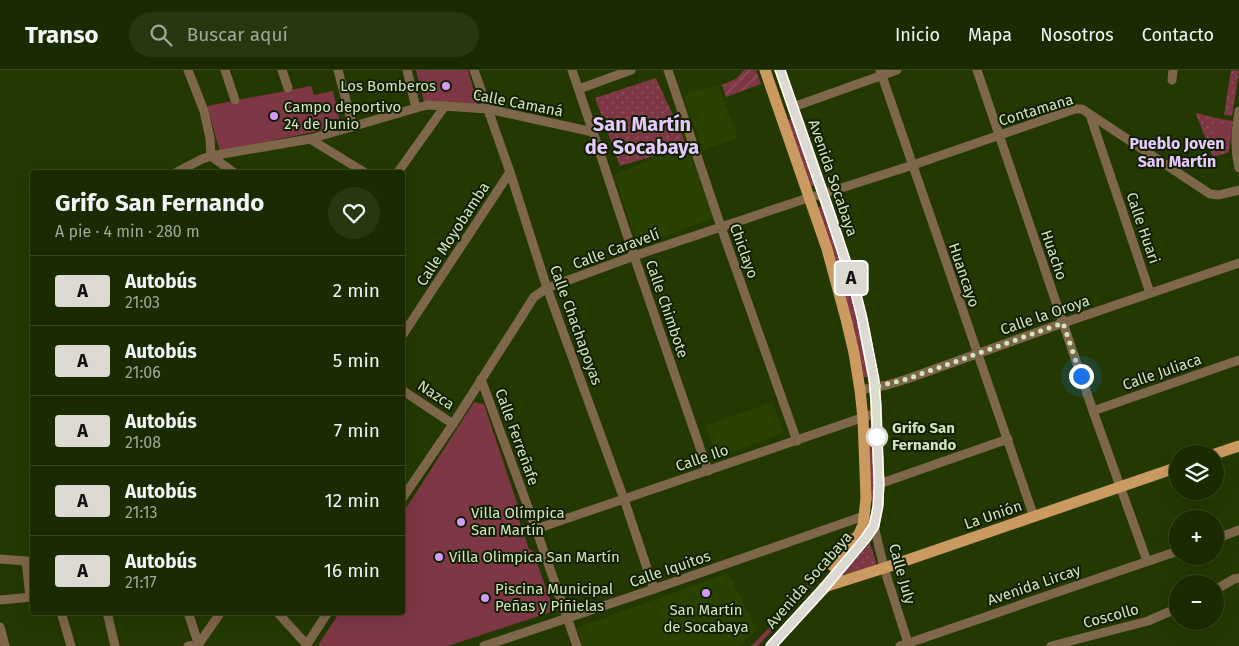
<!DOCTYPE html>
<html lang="es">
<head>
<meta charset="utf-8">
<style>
	body { margin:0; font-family:"Fira Sans",sans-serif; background:#283710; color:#f1f3f6; height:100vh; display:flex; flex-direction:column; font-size:19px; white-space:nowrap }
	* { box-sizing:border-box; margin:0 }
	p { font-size:16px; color:#a0a799 }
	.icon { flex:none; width:28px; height:28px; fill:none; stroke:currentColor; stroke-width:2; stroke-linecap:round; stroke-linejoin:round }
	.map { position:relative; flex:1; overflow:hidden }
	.drawer { position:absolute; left:30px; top:100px; width:375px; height:445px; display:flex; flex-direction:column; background:#1b2b01; border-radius:5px; box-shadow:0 5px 20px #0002,0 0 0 1px #394723 }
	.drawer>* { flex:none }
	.badge { padding:0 10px; border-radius:4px; font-size:18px; line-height:32px }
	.fabs { position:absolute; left:1169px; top:375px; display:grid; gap:10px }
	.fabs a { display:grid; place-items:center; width:55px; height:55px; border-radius:50%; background:#1b2b01; box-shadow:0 5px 20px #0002,0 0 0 1px #394723; font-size:25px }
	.you { position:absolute; width:25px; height:25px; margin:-12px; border:4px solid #fff; border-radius:50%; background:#1a73e8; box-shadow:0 0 0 8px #1a73e833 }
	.map>.badge { position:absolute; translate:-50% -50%; box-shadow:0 0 0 2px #fff }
	.round { display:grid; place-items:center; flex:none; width:52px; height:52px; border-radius:26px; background:#283710 }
	.headline { display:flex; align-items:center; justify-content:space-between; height:85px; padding:0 25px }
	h1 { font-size:24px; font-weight:700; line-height:38px }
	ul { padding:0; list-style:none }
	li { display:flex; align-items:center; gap:15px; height:70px; padding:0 25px; border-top:1px solid #394723 }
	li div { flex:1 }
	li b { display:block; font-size:19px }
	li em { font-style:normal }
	li .badge { min-width:55px; font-weight:700; text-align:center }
	header { display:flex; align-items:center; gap:30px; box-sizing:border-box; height:70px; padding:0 25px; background:#1b2b01; border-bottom:1px solid #394723 }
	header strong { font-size:24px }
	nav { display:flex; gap:28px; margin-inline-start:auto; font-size:18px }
	.search { width:350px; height:45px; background:#283710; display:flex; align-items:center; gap:12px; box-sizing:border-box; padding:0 18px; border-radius:28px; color:#a0a799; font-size:19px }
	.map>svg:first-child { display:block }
</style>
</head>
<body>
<header>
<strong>Transo</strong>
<div class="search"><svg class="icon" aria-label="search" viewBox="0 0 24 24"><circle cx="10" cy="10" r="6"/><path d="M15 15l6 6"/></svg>Buscar aquí</div>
<nav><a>Inicio</a><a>Mapa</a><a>Nosotros</a><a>Contacto</a></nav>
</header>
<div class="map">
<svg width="1239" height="576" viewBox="0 0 1239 576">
	<defs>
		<pattern id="grass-dots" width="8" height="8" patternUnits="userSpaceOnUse" patternTransform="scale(1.25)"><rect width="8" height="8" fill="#7d3745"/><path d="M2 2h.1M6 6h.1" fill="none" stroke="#8e545e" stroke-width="1.8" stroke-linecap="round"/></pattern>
		<pattern id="garden-furrows" width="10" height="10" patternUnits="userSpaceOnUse" patternTransform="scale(1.25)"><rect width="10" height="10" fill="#7d3745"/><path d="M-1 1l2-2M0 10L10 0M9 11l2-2" fill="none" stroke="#8e545e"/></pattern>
	</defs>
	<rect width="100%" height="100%" fill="#243901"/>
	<g fill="#2a4201">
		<path d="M718,15L738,68L703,80L683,24Z"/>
		<path d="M687,76L713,148L639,176L613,105Z"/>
		<path d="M772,332L784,363L717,387L705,356Z"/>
		<path d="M728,503L757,560L739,576H583L577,558Z"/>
	</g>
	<g fill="url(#grass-dots)">
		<path d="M1231,0L1239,1L1232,46L1224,45Z"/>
		<path d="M656,8L687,76L620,96L595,28Z"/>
		<path d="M1197,43L1216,48L1233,51L1229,81L1227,83L1213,87L1196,44Z"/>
		<path d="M793,48L816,115L810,117L787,50Z"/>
		<path d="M823,136L853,227L869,307H863L817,138Z"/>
		<path d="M867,360H873L875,432H869Z"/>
		<path d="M850,462L854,465C823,503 791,540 758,576H751C787,541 819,502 850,462Z"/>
		<path d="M870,473L877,495L845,504L844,502Z"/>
	</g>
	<path fill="url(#garden-furrows)" d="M745,0H756L761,14L726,27L722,15L737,8L743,1Z"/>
	<g fill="#7d3745">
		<path d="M416,0H468L478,35L424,32Z"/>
		<path d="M311,16L314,25L333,21L341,56L220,82L207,36Z"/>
		<path d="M1215,52L1229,54L1226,80L1211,79Z"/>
		<path d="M474,332L484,334L521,445L519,450L529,479L533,481L554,541L448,576H319L320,572L339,543L402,542L403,443Z"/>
	</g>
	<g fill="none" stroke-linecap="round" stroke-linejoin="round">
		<g stroke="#7f674c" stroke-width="9">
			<path d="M188,0L204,41L210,68L211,86L233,102"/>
			<path d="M225,0L235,30"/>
			<path d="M282,0L288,18"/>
			<path d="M338,0L353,57"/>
			<path d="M407,0L416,38"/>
			<path d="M474,0L510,102L547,218L624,429L654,519"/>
			<path d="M572,0L593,62L634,186L708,401"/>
			<path d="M668,0L721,157L797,371"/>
			<path d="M880,0L1034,447"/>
			<path d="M977,0L1093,341L1147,491"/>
			<path d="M1172,10L1173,0"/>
			<path d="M579,19L631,0"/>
			<path d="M793,37L897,0"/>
			<path d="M1239,41C1236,61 1234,77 1239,98"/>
			<path d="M1090,45L1150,223"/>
			<path d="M310,69L364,102"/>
			<path d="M177,102L202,89L211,86L310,69L416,38L428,35L488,39L593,62"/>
			<path d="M398,102L445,36"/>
			<path d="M402,266L510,102"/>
			<path d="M481,309L536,459L577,576"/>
			<path d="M402,320L453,354"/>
			<path d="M860,320L887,315L907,309L1063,253L1239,193"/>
			<path d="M1093,341L1239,290"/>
			<path d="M879,414L1008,369"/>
			<path d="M402,429L453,354L534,227L547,218L634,186L802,130L832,121L913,95L1075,39H1082L1210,124L1219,125L1239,120"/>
			<path d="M536,459L876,343"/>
			<path d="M1215,469L1239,460"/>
			<path d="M0,489L26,491L30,527"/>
			<path d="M1215,520L1234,509L1239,508"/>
			<path d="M0,530L32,527"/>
			<path d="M61,542L71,576"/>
			<path d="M107,542L115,576"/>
			<path d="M188,542L199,576"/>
			<path d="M277,542L307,575"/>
			<path d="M0,557L5,576"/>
			<path d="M198,575L221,542"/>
			<path d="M188,576L198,575"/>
			<path d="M306,576L328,542"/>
			<path d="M484,576L654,519L864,446L874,456L884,498L908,573"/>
			<path d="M900,576L1178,481"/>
			<path d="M1051,576L1148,551L1178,538"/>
		</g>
		<g stroke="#cb9a61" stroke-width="11">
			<path d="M765,0L827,179L846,249L854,283L860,320L863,348L866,428L863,455L859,464L833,496"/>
			<path d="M1215,384L1239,376"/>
			<path d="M824,517L884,498L1178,397"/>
			<path d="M771,576L824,518L865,469L874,456L878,436L879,414L875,317L862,248L855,220L829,141L780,0"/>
		</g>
	</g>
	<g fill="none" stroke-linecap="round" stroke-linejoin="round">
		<defs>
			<path id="line" d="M771,576L824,518L865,469L874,456L878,436L879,414L876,334L874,309L862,248L855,220L829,141L780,0"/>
		</defs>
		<use href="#line" stroke="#fff" stroke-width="11"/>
		<use href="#line" stroke="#dbd9d1" stroke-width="8"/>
		<path stroke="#d1e4c0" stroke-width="5" stroke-dasharray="0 9" d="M877,367L875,317L907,309L1063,253L1081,306"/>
	</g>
	<g fill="#d39cfc" stroke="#121e02" stroke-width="2">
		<circle cx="446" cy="16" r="5"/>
		<circle cx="274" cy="46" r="5"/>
		<circle cx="461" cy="452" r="5"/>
		<circle cx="439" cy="487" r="5"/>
		<circle cx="706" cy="523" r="5"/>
		<circle cx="485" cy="528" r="5"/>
	</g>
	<circle fill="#fff" stroke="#dbd9d1" stroke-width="2.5" cx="877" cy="367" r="10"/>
	<g text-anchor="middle" stroke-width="4" stroke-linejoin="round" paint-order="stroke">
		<g font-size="15" fill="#d1e4c0" stroke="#121e02" text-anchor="start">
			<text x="436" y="21" text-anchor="end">Los Bomberos</text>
			<text x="284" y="42">Campo deportivo<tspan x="284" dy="17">24 de Junio</tspan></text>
			<text x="471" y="448">Villa Olímpica<tspan x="471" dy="17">San Martín</tspan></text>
			<text x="449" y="492">Villa Olimpica San Martín</text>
			<text x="495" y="524">Piscina Municipal<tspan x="495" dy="17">Peñas y Piñielas</tspan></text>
			<text x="706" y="545" text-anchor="middle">San Martín<tspan x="706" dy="17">de Socabaya</tspan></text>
		</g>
		<g font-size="15" fill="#d1e4c0" stroke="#121e02">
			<text transform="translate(518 33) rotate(11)" y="5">Calle Camaná</text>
			<text transform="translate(1036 40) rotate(-17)" y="5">Contamana</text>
			<text transform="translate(833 108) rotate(71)" y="5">Avenida Socabaya</text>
			<text transform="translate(1143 158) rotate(71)" y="5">Calle Huari</text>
			<text transform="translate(453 164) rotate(-57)" y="5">Calle Moyobamba</text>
			<text transform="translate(616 179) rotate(-20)" y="5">Calle Caravelí</text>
			<text transform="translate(744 181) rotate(70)" y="5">Chiclayo</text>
			<text transform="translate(1054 185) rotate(71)" y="5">Huacho</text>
			<text transform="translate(964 205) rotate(71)" y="5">Huancayo</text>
			<text transform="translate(667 239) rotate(71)" y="5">Calle Chimbote</text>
			<text transform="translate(1045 245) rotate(-19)" y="5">Calle la Oroya</text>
			<text transform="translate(576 255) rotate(70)" y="5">Calle Chachapoyas</text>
			<text transform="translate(1162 302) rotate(-19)" y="5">Calle Juliaca</text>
			<text transform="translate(436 325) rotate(33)" y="5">Nazca</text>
			<text transform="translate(517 367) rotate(70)" y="5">Calle Ferreñafe</text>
			<text transform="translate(702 388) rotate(-19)" y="5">Calle Ilo</text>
			<text transform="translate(993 445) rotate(-19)" y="5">La Unión</text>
			<text transform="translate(670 499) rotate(-19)" y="5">Calle Iquitos</text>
			<text transform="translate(902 504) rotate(74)" y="5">Calle July</text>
			<text transform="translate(809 510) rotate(-49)" y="5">Avenida Socabaya</text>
			<text transform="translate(1034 515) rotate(-19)" y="5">Avenida Lircay</text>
			<text transform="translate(1111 546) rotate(-15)" y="5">Coscollo</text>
		</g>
		<g font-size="15" font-weight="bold" fill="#d1e4c0" stroke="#121e02" text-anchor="start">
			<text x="892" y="363">Grifo San<tspan x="892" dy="17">Fernando</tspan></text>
		</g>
		<g font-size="16" font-weight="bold" fill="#e6c9ff" stroke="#121e02">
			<text x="1177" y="79">Pueblo Joven<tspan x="1177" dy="18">San Martín</tspan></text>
		</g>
		<g font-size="20" font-weight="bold" fill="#e6c9ff" stroke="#121e02">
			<text x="642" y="61">San Martín<tspan x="642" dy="23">de Socabaya</tspan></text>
		</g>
	</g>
</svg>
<div class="fabs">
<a><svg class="icon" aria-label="layers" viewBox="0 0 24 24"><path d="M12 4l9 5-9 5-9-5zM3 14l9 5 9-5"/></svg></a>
<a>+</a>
<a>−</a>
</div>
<div class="you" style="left:1081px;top:306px"></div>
<b class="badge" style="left:851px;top:208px;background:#dbd9d1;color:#111">A</b>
<section class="drawer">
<div class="headline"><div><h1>Grifo San Fernando</h1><p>A pie · 4 min · 280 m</p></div><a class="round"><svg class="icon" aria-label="heart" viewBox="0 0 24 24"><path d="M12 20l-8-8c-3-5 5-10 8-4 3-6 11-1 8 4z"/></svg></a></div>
<ul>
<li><span class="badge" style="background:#dbd9d1;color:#111">A</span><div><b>Autobús</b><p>21:03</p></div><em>2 min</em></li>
<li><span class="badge" style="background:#dbd9d1;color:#111">A</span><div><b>Autobús</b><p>21:06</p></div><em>5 min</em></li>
<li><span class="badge" style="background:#dbd9d1;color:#111">A</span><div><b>Autobús</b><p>21:08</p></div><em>7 min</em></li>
<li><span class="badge" style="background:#dbd9d1;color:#111">A</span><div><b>Autobús</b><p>21:13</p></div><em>12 min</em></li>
<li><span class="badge" style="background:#dbd9d1;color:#111">A</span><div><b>Autobús</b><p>21:17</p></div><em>16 min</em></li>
</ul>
</section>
</div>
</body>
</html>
